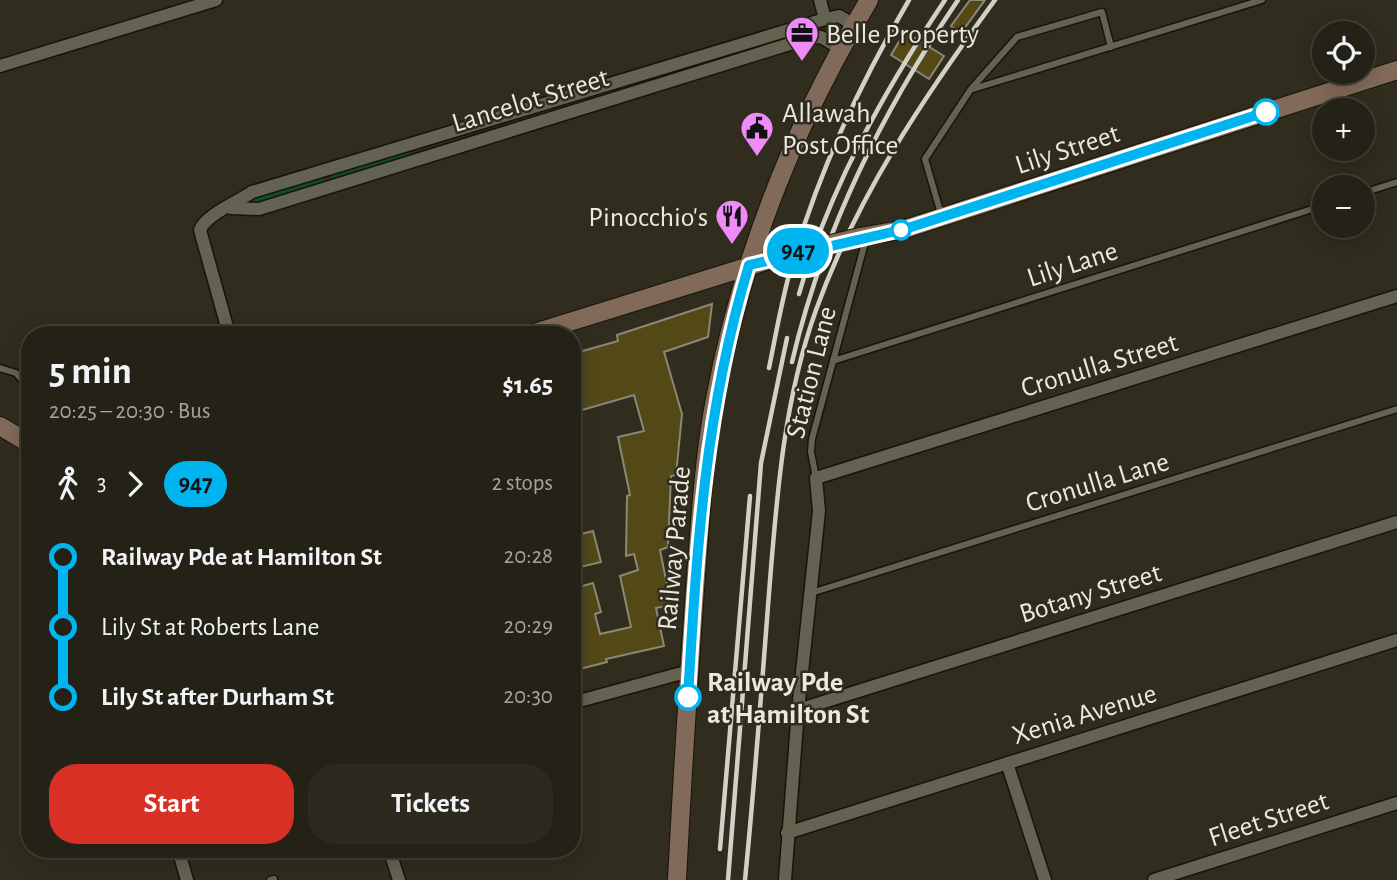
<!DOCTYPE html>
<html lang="en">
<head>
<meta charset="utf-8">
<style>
	body { margin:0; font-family:"Alegreya Sans",sans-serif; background:#2c2a1f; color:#f1f3f6; height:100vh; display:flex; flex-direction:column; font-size:26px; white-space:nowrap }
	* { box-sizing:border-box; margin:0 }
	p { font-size:23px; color:#a3a4a1 }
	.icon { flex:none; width:38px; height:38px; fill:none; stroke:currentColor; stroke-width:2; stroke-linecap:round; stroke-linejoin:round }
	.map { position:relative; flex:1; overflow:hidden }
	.drawer { position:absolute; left:21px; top:326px; width:560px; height:532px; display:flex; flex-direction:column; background:#242216; border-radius:28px; box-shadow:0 4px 18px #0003,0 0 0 2px #413f35 }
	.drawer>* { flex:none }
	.badge { padding:0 14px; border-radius:23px; font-size:24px; line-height:46px }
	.tools { position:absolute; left:1312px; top:21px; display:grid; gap:14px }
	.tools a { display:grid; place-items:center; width:63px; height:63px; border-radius:50%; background:#242216; box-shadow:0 4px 18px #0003,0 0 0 2px #413f35; font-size:35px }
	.map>.badge { position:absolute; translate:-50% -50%; box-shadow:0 0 0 4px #fff }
	.legs { display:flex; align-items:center; gap:10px; height:77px; padding:0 28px; font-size:23px }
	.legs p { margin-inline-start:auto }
	.overview { display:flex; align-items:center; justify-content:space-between; height:119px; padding:0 28px }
	h1 { font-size:38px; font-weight:700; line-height:52px }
	.primary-button { display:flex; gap:14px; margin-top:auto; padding:14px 28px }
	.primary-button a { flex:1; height:80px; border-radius:28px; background:#d93025; color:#fff; font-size:28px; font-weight:700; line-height:80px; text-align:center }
	.primary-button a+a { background:#2c2a1f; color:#f1f3f6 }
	ul { padding:0 28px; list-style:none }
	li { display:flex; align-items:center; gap:24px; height:70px; font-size:26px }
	li i { display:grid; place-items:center; width:10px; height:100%; margin:0 9px; background:currentColor }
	li i::after { content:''; width:18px; height:18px; margin:-9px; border:5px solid; border-radius:50%; background:#242216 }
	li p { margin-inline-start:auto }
	li:first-child i { background:linear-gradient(#0000 50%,currentColor 0) }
	li:last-child i { background:linear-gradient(currentColor 50%,#0000 0) }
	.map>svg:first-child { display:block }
</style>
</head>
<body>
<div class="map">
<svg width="1397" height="880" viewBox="0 0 1397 880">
	<rect width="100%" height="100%" fill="#302d1e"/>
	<g fill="#0f4b2d">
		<path d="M409,150L410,155L332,179L330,174Z"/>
		<path d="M323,177L325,182L255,203L253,198Z"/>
	</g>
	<g fill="#524917" stroke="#8b8877" stroke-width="2">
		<path d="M970,0H985L961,33L951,26Z"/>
		<path d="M905,32L944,56L929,79L891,55Z"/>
		<path d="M712,304L708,337L664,352L682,414L676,475L671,476L668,547L660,550L671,605L656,608L664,646L606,659L607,662L572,671V589L593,583L601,612L595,614L600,634L631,627L620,576L638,570L634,554L626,556L627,496L630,495L618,437L644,431L634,395L572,413V354L618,341L617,335Z"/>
		<path d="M576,513L581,534L593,531L601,562L572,569V514Z"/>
	</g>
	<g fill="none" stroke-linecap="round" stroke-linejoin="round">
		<defs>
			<g id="lane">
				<path d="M973,89L1262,0"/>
				<path d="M1363,193L1397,182"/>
				<path d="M941,214L925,159L971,89L1017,37L1102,12L1111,47"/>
				<path d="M833,361L1325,205"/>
				<path d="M0,368L16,373L30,389"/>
				<path d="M816,478L811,452L812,439L866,239"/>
				<path d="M811,593L1397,409"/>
				<path d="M270,880L274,879"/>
			</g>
			<g id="street">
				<path d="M820,0L825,19L839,16L854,25"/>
				<path d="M0,66L216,0"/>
				<path d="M231,208L259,209L809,38L821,37L840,48"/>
				<path d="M229,334L200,230C205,215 238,202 252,192L825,19"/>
				<path d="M572,703L689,671"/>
				<path d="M798,710L1397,522"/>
				<path d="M1007,763L1045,880"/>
				<path d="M787,833L1397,640"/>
				<path d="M178,849L187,880"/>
				<path d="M389,849L399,880"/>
				<path d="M785,880L798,710L819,511L816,478L1397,296"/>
				<path d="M1154,880L1397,803"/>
			</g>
			<g id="secondary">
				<path d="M860,237L905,229L1397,70"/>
				<path d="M531,334L785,255"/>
				<path d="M0,426L30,444"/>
				<path d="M677,880C682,783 688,686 695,589C700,525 703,461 715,399C742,257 795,123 869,0"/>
			</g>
		</defs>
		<use href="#lane" stroke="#181508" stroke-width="9"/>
		<use href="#street" stroke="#181508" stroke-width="15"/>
		<use href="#secondary" stroke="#181508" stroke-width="20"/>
		<use href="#lane" stroke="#646251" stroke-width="6"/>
		<use href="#street" stroke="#646251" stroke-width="12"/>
		<use href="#secondary" stroke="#826a5a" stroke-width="18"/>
		<g stroke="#d2d0c7" stroke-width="4.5">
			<path d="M799,294C829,189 884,91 945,0"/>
			<path d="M792,362C823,230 882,112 958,0"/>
			<path d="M769,368C776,334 782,298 792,264C819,171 860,83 909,0"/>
			<path d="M720,849L750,496"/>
			<path d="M728,880L761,463L787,338"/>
			<path d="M745,880C754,789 761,698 768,606C776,506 782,405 816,310C857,196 924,97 995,0"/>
		</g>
		<defs>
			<path id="secondary-bridge" d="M785,255L860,237"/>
		</defs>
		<use href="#secondary-bridge" stroke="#181508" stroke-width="20" stroke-linecap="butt"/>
		<use href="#secondary-bridge" stroke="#826a5a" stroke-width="18"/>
	</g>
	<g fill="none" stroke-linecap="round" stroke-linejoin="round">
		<defs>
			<path id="line-1" d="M688,697C697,546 705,410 749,265L905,229L1266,112"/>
		</defs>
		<use href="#line-1" stroke="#fff" stroke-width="16"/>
		<use href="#line-1" stroke="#00b5ef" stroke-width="10"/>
	</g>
	<defs>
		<symbol id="office-pin" viewBox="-11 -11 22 30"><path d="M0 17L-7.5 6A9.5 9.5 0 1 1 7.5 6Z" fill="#ee8bf8" stroke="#302d1e"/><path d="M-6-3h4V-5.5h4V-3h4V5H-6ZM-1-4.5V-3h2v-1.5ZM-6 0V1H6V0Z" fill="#111"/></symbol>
		<symbol id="civic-pin" viewBox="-11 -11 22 30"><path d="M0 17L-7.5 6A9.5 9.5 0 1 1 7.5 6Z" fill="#ee8bf8" stroke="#302d1e"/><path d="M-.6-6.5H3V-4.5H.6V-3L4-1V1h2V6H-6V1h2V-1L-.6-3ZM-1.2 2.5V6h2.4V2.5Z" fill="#111"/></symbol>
		<symbol id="restaurant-pin" viewBox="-11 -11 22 30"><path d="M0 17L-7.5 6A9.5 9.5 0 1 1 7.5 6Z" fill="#ee8bf8" stroke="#302d1e"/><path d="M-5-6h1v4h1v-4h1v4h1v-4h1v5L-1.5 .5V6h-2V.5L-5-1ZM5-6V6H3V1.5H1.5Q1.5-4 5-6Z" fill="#111"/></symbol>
	</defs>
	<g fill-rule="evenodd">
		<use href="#office-pin" x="783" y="14" width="38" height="52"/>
		<use href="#civic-pin" x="738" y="109" width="38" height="52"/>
		<use href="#restaurant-pin" x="713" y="197" width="38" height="52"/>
	</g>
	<g fill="#fff" stroke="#00b5ef" stroke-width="3.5">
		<circle cx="1266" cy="112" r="12"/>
		<circle cx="901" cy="230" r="9"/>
		<circle cx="688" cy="697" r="12"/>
	</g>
	<g text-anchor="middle" stroke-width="5" stroke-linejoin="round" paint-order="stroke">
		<g font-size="28" fill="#ebe9e0" stroke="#302d1e" text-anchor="start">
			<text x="826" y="43">Belle Property</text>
			<text x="782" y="122">Allawah<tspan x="782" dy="32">Post Office</tspan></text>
			<text x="708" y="226" text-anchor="end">Pinocchio's</text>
		</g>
		<g font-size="28" fill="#ebe9e0" stroke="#302d1e">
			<text transform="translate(530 99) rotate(-17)" y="10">Lancelot Street</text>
			<text transform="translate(1067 148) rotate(-18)" y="10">Lily Street</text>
			<text transform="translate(1072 263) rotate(-18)" y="10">Lily Lane</text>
			<text transform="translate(1099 364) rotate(-17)" y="10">Cronulla Street</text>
			<text transform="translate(810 372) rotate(-76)" y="10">Station Lane</text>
			<text transform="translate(1097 481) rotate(-17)" y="10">Cronulla Lane</text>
			<text transform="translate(673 548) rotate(-85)" y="10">Railway Parade</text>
			<text transform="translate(1090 592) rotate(-17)" y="10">Botany Street</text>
			<text transform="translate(1084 713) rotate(-17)" y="10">Xenia Avenue</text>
			<text transform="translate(1268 818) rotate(-18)" y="10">Fleet Street</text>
		</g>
		<g font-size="28" font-weight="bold" fill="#ebe9e0" stroke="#302d1e" text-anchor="start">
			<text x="707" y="691">Railway Pde<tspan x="707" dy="32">at Hamilton St</tspan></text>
		</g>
	</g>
</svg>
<div class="tools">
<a><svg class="icon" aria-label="locate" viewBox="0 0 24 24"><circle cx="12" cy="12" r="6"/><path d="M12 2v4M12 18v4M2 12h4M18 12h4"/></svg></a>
<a>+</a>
<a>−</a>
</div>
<b class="badge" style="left:798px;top:251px;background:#00b5ef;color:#111">947</b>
<section class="drawer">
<div class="overview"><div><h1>5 min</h1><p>20:25 – 20:30 · Bus</p></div><b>$1.65</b></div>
<div class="legs"><svg class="icon" aria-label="walk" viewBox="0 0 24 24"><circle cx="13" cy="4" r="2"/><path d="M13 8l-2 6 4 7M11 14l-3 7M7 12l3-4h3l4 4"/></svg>3<svg class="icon" aria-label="forward" viewBox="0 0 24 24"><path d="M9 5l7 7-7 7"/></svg><b class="badge" style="background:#00b5ef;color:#111">947</b><p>2 stops</p></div>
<ul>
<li><i style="color:#00b5ef"></i><b>Railway Pde at Hamilton St</b><p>20:28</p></li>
<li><i style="color:#00b5ef"></i><span>Lily St at Roberts Lane</span><p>20:29</p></li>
<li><i style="color:#00b5ef"></i><b>Lily St after Durham St</b><p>20:30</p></li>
</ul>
<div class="primary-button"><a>Start</a><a>Tickets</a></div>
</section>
</div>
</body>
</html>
